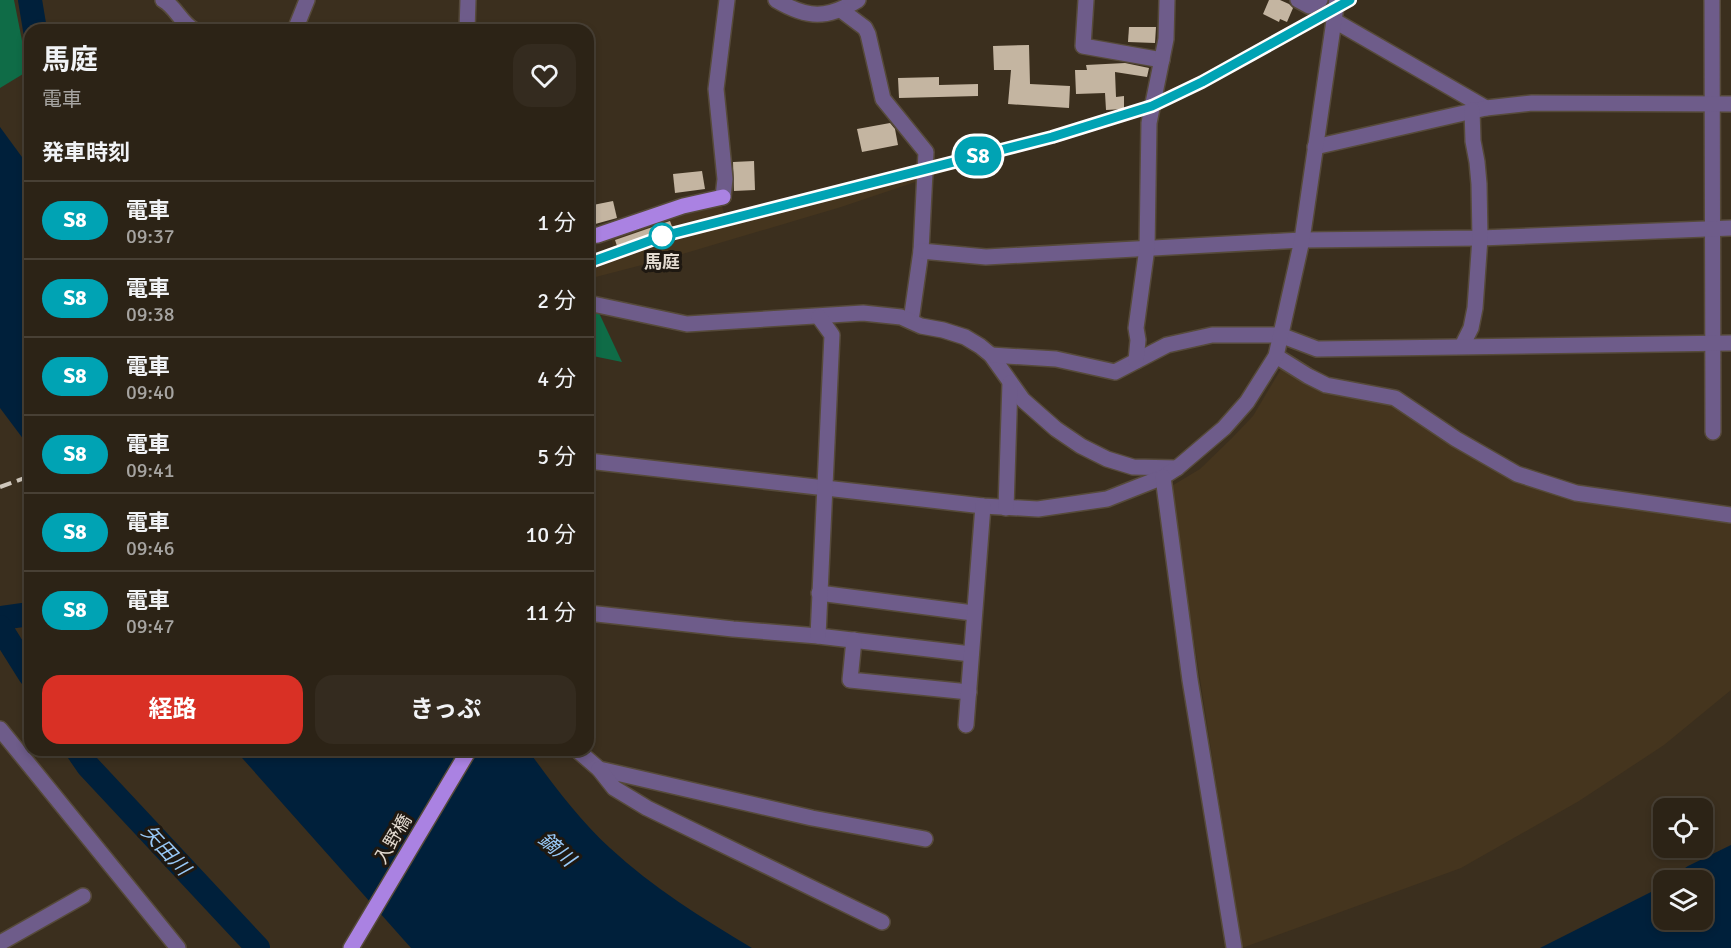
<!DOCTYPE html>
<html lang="ja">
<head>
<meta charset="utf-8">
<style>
	body { margin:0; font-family:Signika,"Noto Sans JP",sans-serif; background:#342b1f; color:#f1f3f6; height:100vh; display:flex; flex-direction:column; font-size:22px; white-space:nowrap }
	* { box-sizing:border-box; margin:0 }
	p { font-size:20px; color:#a6a4a1 }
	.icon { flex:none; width:33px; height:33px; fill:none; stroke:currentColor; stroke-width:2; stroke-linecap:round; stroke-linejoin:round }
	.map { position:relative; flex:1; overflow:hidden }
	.panel { position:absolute; left:24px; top:24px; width:570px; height:732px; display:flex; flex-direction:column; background:#2c2316; border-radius:18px; box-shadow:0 3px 9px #0003,0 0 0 2px #484035 }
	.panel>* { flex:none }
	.badge { padding:0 12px; border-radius:20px; font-size:21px; line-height:39px }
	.controls { position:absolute; left:1653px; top:798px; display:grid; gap:12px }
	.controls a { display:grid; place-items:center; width:60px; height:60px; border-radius:12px; background:#2c2316; box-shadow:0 3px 9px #0003,0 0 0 2px #484035; font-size:30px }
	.map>.badge { position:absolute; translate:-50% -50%; box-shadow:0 0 0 3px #fff }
	h2 { padding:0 18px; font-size:22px; line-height:54px }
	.round { display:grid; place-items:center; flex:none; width:63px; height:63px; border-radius:18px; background:#342b1f }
	.overview { display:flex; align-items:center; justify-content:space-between; height:102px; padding:0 18px }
	h1 { font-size:28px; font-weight:700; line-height:45px }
	.cta { display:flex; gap:12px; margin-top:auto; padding:12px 18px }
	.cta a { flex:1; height:69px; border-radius:18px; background:#d93025; color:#fff; font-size:24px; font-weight:700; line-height:69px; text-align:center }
	.cta a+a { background:#342b1f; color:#f1f3f6 }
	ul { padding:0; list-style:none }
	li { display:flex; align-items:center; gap:18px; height:78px; padding:0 18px; border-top:2px solid #484035 }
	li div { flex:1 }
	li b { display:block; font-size:22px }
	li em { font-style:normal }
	li .badge { min-width:66px; font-weight:700; text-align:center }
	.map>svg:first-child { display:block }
</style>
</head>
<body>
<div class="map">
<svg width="1731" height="948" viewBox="0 0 1731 948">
	<rect width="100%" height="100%" fill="#3b2f1e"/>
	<g fill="#45351e">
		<path d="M1199,78L1204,88L1151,111L1097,130L975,162L841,207L669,258L588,279V258L614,249L610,234L721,203L725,216L1094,121L1153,101Z"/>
		<path d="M1281,369L1297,374L1333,393L1399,407L1514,477L1731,518V690L1664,745L1579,801L1461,868L1242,948L1170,487L1200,469L1232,438L1253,416Z"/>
	</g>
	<g fill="#0f6c47">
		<path d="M0,0H14L28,71L0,88Z"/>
		<path d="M588,310L599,313L622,362L588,355Z"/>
	</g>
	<g fill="#00203b">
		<path d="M0,127L30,168V448L0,408Z"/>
		<path d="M235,750H528C551,782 581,822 610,848C653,888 702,918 752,948H411Z"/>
		<path d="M1731,845V948H1540L1651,892L1663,883L1664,920H1702V880H1667L1688,866Z"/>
	</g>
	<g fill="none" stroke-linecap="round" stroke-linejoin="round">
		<g stroke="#00203b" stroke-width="24">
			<path d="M30,0L35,30"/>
			<path d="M0,618L30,614"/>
			<path d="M0,627L30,675"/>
			<path d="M77,750L88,766L258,948"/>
		</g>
	</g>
	<g fill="#c4b5a1">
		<path d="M1269,0H1280L1289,4L1293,8L1287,22L1280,19L1279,22L1263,14Z"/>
		<path d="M1129,27H1156L1155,43L1128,42Z"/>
		<path d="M1029,45L1030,84L1070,86L1069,108L1008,104L1011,70H994L993,46Z"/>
		<path d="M1125,63L1149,68L1147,77L1115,72L1116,97L1124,96V109L1106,110L1105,93L1076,94L1075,70H1087L1086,65Z"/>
		<path d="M939,77V85L978,84V96L899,98L898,78Z"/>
		<path d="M890,123L895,129L898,145L862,152L857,129Z"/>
		<path d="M754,161L755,190L734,191L733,162Z"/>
		<path d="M702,171L705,189L675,193L673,174Z"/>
		<path d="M613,201L617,218L588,226V206Z"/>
		<path d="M670,221L673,229L628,244L627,242L617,246L615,240Z"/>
	</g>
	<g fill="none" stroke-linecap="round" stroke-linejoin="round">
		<defs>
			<g id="minor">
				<path d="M163,0C176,7 180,22 194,30"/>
				<path d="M776,0C808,19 827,19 858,0"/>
				<path d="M1086,0L1083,46L1162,60"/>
				<path d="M1298,0L1309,6L1320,0"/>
				<path d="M1712,0L1713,432"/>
				<path d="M841,10L865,28L868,34L883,99L926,152L921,251L911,321"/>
				<path d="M1335,21L1486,108"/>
				<path d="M295,30L307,0"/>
				<path d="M467,30L468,0"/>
				<path d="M1315,147L1486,108L1532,103L1731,104"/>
				<path d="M723,197L725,179L716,89L727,0"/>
				<path d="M921,251L986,257L1302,240L1480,238L1731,228"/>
				<path d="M588,303L687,324L863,313L901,317L921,326L943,330L965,337L980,346L991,355L1023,400L1056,429L1081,446L1107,459L1133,467L1177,468"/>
				<path d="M1462,346L1471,328L1475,308L1480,238L1479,184L1477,162L1473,141L1472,110"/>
				<path d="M991,355L1056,359L1115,372L1167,345L1212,335H1280L1317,349L1731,343"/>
				<path d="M1276,356L1308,376L1326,385L1395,398L1456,439L1517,474L1576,493L1731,515"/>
				<path d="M1136,361L1138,340L1136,328L1147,248L1149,123L1166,39L1167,0"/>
				<path d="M588,461L983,506L1038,509L1107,499L1163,477L1177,468L1224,428L1247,402L1276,356L1302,240L1337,0"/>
				<path d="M1163,477L1190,680L1234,947"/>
				<path d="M1006,508L1010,383"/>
				<path d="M819,593L973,613"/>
				<path d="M588,613L733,629L818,636L971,654"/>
				<path d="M818,636L832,335L819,317"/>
				<path d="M854,640L850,680L969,692"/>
				<path d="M966,725L983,506"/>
				<path d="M0,729L178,948"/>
				<path d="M577,750L599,769L812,818L925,839"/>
				<path d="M599,769L614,788L647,808L882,922"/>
				<path d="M0,943L83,896"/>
			</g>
			<g id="major">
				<path d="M588,236L598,235L683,206L723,197"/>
				<path d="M351,948L469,750"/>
			</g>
		</defs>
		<use href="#minor" stroke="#564a3a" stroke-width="18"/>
		<use href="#major" stroke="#564a3a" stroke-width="18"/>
		<use href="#minor" stroke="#6e5c8a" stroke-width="15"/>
		<use href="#major" stroke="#aa82e2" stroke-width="15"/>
		<g stroke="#cfc7bc" stroke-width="4" stroke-dasharray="12 6" stroke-linecap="butt">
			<path d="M588,263L663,236L1052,137L1152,106L1202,82L1350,0"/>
			<path d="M0,487L30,476"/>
		</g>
	</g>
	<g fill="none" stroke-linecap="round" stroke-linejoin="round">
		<defs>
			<path id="line" d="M588,263L663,236L1052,137L1152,106L1202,82L1350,0"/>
		</defs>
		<use href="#line" stroke="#fff" stroke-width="14"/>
		<use href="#line" stroke="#00a3b4" stroke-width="9"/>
	</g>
	<circle fill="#fff" stroke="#00a3b4" stroke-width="3" cx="662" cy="236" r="12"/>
	<g text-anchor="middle" stroke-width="6" stroke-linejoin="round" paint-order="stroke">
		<g font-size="18" font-weight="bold" fill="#e2dad0" stroke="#1e1811">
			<text x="662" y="268">馬庭</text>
		</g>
		<g font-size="18" fill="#e2dad0" stroke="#1e1811">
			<text transform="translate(393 839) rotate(-59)" y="6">入野橋</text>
		</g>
		<g font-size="20" font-style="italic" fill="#99c9f7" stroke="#1e1811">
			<text transform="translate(557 849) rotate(41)" y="7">鏑川</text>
			<text transform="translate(166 850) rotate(47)" y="7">矢田川</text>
		</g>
	</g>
</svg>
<div class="controls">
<a><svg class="icon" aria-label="locate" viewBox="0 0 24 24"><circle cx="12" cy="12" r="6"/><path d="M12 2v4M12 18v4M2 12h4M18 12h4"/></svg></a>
<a><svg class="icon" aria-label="layers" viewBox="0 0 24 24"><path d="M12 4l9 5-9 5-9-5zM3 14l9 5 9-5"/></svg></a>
</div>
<b class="badge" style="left:978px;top:156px;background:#00a3b4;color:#fff">S8</b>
<section class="panel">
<div class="overview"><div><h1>馬庭</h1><p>電車</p></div><a class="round"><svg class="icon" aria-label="heart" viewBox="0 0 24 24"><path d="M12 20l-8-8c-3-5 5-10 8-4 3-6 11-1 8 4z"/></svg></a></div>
<h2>発車時刻</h2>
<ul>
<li><span class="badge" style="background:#00a3b4;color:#fff">S8</span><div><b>電車</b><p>09:37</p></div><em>1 分</em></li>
<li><span class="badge" style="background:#00a3b4;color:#fff">S8</span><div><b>電車</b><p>09:38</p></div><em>2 分</em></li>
<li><span class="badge" style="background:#00a3b4;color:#fff">S8</span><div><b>電車</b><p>09:40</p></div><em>4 分</em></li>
<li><span class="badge" style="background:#00a3b4;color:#fff">S8</span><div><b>電車</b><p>09:41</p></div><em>5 分</em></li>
<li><span class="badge" style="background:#00a3b4;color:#fff">S8</span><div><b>電車</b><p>09:46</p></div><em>10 分</em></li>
<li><span class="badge" style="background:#00a3b4;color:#fff">S8</span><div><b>電車</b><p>09:47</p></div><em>11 分</em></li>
</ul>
<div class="cta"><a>経路</a><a>きっぷ</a></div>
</section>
</div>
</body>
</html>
